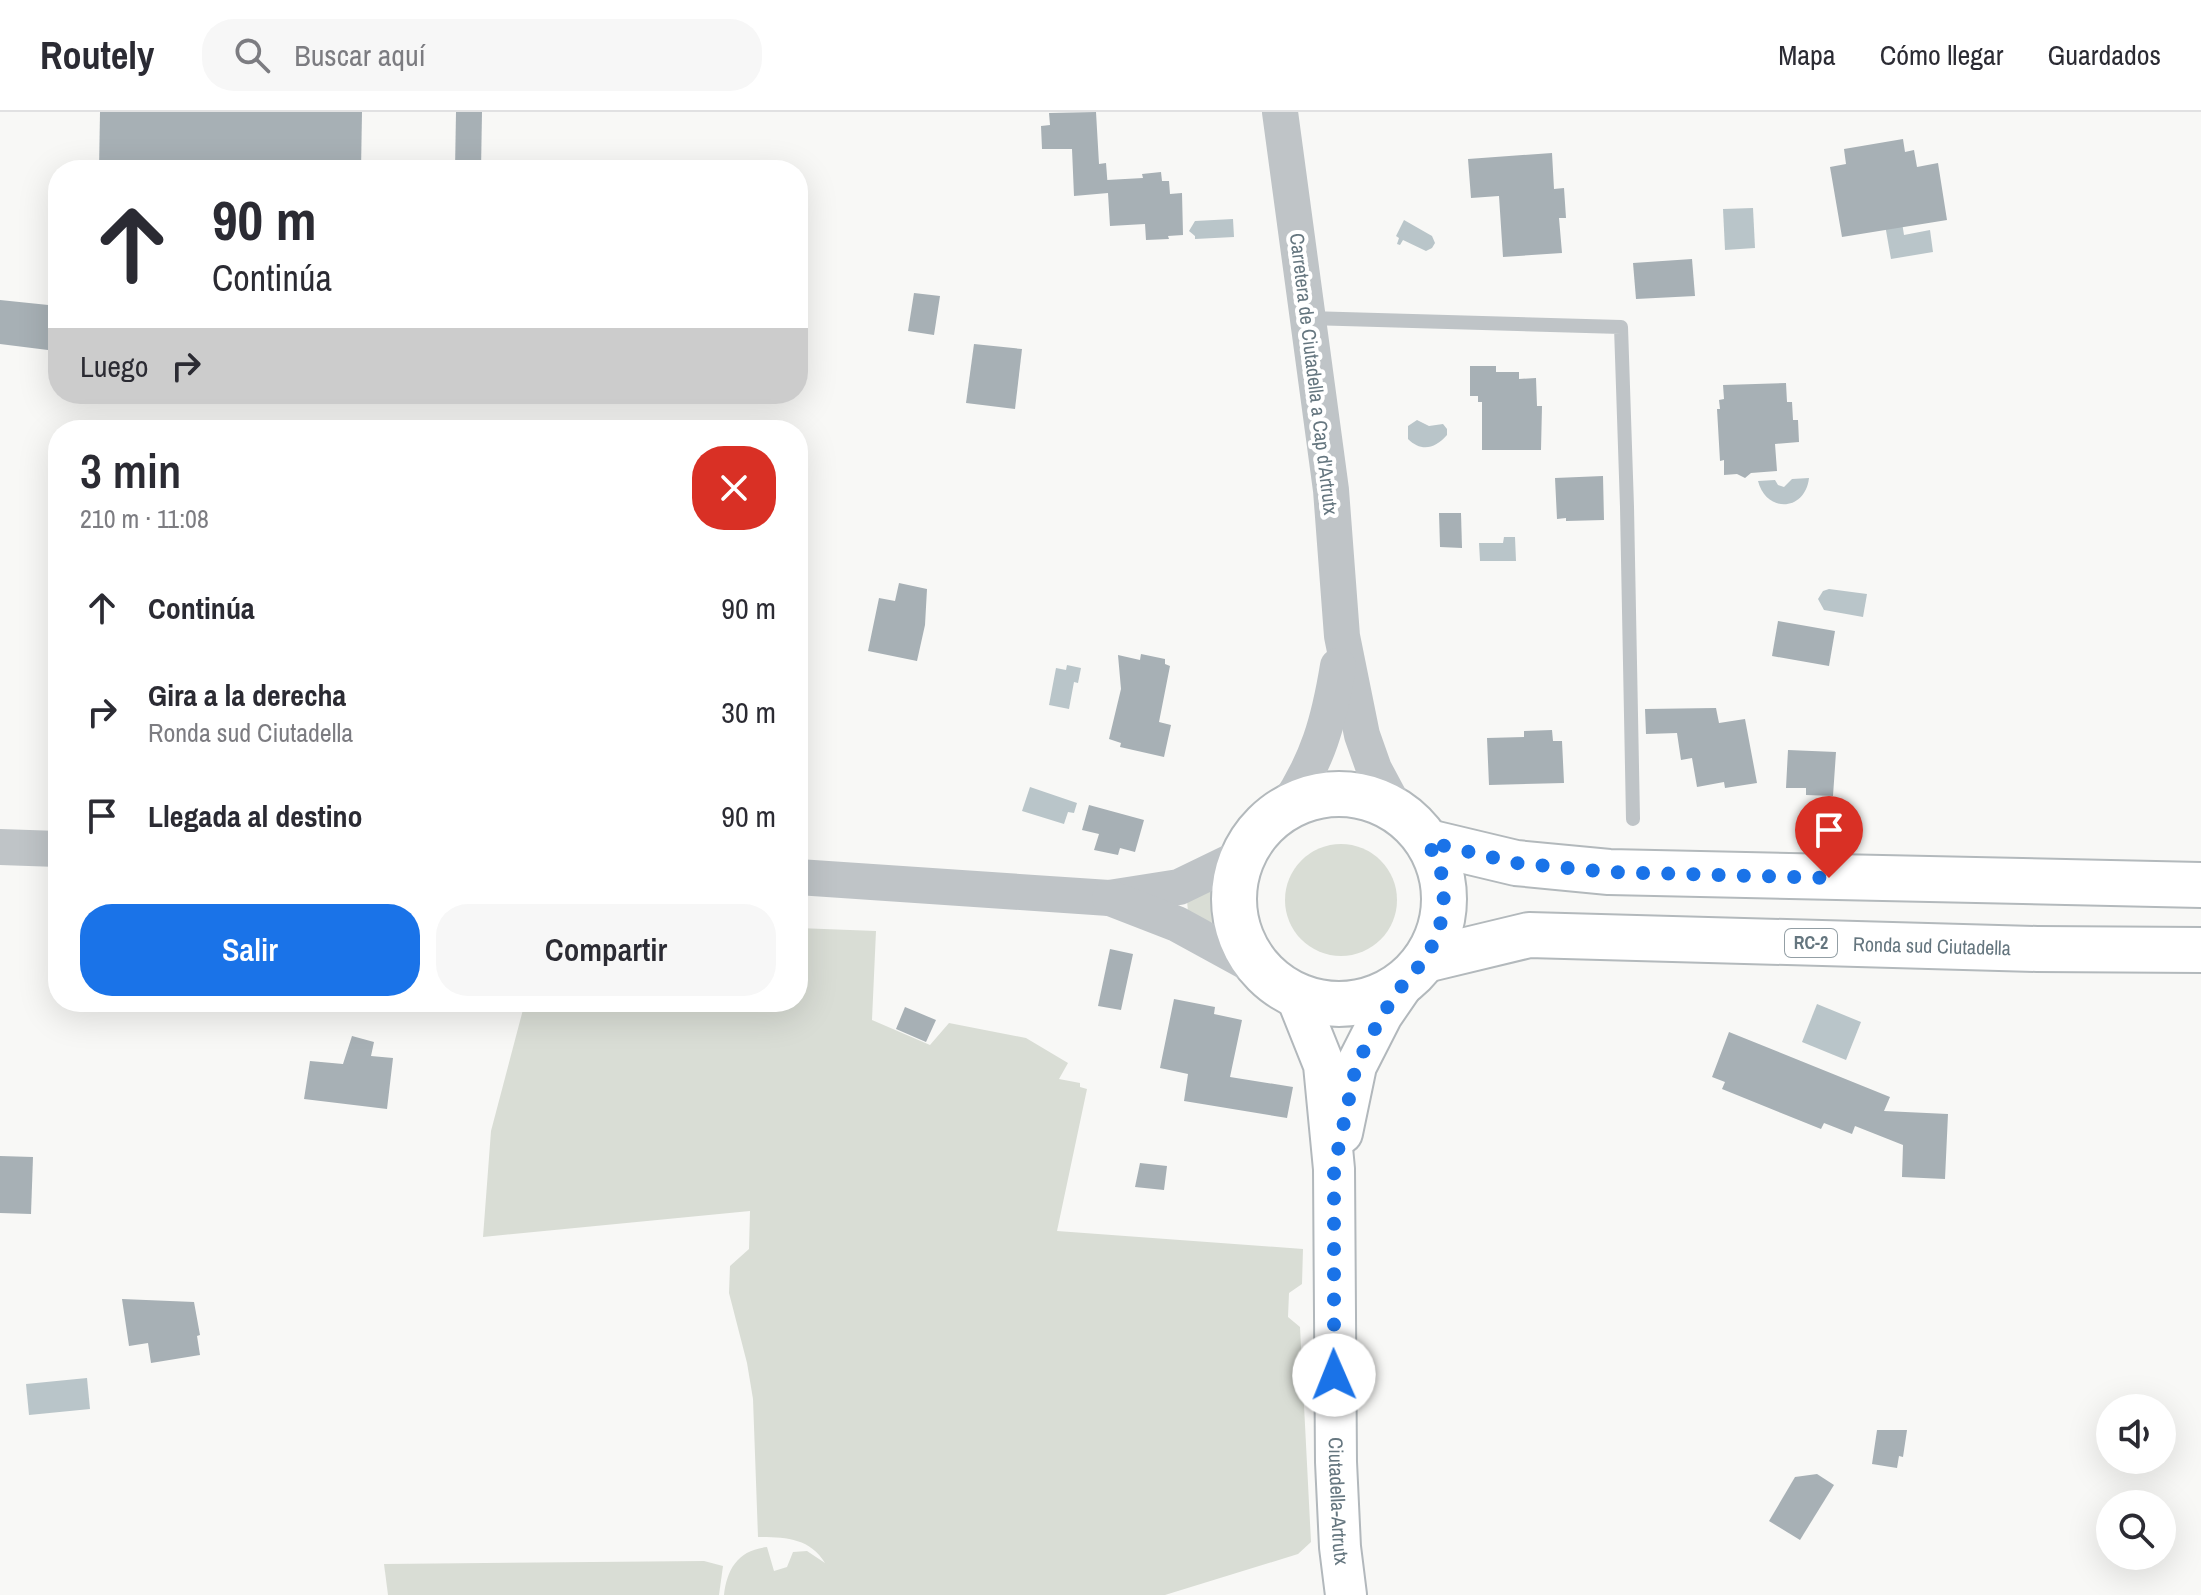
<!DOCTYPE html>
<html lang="es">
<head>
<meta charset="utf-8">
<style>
	:root { --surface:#fff; --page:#f7f7f7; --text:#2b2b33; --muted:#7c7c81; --line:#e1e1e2; --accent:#1a73e8 }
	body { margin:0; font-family:"Archivo Narrow",sans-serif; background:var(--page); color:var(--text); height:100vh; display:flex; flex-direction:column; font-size:30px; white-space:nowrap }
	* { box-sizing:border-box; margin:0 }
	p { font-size:26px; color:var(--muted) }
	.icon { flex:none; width:44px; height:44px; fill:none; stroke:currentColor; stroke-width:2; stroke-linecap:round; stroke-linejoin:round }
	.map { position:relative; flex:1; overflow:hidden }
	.panel { position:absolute; left:48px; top:308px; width:760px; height:592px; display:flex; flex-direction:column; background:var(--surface); border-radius:32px; box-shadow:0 8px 32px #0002 }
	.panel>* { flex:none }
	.banner { position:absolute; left:48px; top:48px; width:760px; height:244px; border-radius:32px; box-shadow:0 8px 32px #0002; background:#fff; color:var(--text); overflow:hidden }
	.controls { position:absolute; left:2096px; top:1282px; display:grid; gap:16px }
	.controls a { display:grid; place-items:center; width:80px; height:80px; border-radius:50%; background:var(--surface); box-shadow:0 8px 32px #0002; font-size:40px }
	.pin { position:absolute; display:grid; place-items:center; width:68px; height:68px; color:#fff; margin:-82px -34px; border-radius:50% 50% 50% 0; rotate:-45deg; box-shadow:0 0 8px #0007 }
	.pin .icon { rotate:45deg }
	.me { position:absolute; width:88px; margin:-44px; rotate:359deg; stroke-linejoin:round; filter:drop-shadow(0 0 6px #0008) }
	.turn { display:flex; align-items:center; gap:28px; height:168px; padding:0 32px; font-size:36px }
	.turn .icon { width:104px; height:104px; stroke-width:2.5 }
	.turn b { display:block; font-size:56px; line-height:68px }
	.then { display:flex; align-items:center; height:76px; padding:0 32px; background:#0003; gap:16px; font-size:30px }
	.round { display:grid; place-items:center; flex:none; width:84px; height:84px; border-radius:32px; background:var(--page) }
	.overview { display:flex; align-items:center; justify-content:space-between; height:136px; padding:0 32px }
	h1 { font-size:48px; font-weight:600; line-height:60px }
	.primary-button { display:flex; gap:16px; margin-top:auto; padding:16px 32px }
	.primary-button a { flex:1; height:92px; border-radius:32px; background:var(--accent); color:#fff; font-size:32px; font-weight:600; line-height:92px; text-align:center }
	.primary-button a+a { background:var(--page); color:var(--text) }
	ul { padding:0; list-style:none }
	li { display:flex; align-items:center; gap:24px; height:104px; padding:0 32px }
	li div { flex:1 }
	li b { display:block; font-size:30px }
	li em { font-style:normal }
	header { display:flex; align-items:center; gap:48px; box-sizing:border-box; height:112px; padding:0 40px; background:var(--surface); border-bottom:2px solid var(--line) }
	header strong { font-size:38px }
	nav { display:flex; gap:44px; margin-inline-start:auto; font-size:28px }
	.search { width:560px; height:72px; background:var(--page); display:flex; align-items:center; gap:20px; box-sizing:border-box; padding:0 28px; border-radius:32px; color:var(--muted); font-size:30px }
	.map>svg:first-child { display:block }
	.green { fill:#d9ddd5 }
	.water { fill:#b9c5c9 }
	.building { fill:#a7b0b5 }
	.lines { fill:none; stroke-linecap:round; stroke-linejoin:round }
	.secondary-casing { stroke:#b2b8bc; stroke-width:44 }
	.primary-casing { stroke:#b3b9bc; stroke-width:48 }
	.service { stroke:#bfc4c7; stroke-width:14 }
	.tertiary { stroke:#bfc4c7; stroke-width:36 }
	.secondary { stroke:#fff; stroke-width:40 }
	.primary { stroke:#fff; stroke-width:44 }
	.route { stroke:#1a73e8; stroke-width:14; stroke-dasharray:0 25.2 }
	.labels { text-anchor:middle; stroke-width:8; stroke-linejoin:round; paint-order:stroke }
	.shield { fill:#fff; stroke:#939fa5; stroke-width:2 }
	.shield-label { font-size:18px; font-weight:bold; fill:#65767f }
	.street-label { font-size:20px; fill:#65767f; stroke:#fff }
</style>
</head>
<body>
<header>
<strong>Routely</strong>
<div class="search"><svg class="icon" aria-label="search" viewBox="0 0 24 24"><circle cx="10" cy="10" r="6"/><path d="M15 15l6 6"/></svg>Buscar aquí</div>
<nav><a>Mapa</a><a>Cómo llegar</a><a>Guardados</a></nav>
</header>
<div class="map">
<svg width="2201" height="1483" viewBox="0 0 2201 1483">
	<rect width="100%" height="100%" fill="#f8f8f6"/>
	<g class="green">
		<circle cx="1341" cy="788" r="56"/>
		<path d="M1212,778l3,2v32l-27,-11 -1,-13z"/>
		<path d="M798,816l78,3 -4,89 58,25 19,-22 77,15 42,25 -9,16 21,4v4l7,2 -30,142 246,18 -1,35 -13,9 -1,24 12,10 11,215 -13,12 -133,41h-441c3,-26 14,-45 43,-48l7,24 13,-4 6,-15 14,-1 18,12c-15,-25 -40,-26 -67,-26l-5,-138 -6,-36 -18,-70 1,-27 19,-17 1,-38 -267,26 8,-106 34,-129h273z"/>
		<path d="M704,1449l19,5 -4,29h-331l-4,-31z"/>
	</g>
	<g class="water">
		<path d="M1753,96l2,40 -30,2 -2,-41z"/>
		<path d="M1901,104l3,19 26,-5 3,22 -42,7 -7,-40z"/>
		<path d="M1233,107l1,18 -39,2v-3l-6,-5 6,-10z"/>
		<path d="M1404,108l28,16 3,7 -3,5 -6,3 -23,-11 -3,5 -3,-1 2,-6 -3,-2z"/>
		<path d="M1417,308l12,6 14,-2 4,5v6c-12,14 -26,17 -39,4v-13z"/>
		<path d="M1809,366c-4,34 -43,35 -51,3l17,-1 3,5 6,2 8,-8z"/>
		<path d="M1504,425h11l1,24h-36l-1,-18h24z"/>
		<path d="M1829,477l38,5 -4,23 -39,-7 -6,-11 5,-8z"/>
		<path d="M1067,553l14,3 -3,15 -4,-1 -5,27 -20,-4 7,-37 10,2z"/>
		<path d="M1030,675l47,16 -3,10 -6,-1 -4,12 -42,-13z"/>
		<path d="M1817,892l44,18 -15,38 -44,-18z"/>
		<path d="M87,1266l3,31 -61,6 -3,-31z"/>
	</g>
	<g class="building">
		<path d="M100,0h262l-1,58h-262z"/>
		<path d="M456,0h26l-1,58h-26z"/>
		<path d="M1096,0l3,52 7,-1 2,26 -1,-9 36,-2 -1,-4 19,-2 1,9h7l1,13 12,-1 1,42 -15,1 1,3 -23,1 -1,-16 -35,2 -2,-33 -34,3 -2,-47h-30l-1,-23 9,-1 -1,-12z"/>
		<path d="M1903,27l2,13 9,-2 3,17 21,-4 9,57 -105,17 -12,-70 16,-3 -2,-15z"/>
		<path d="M1552,41l2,36 10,-1 2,30h-7l3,35 -59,4 -4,-61 -28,2 -3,-39z"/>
		<path d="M1692,147l3,37 -59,3 -3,-36z"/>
		<path d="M914,181l26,3 -6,39 -26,-4z"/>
		<path d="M0,188l58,6v39l-9,-1 -1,6 -48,-6z"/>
		<path d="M974,232l48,5 -7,60 -49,-6z"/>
		<path d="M1470,254h26v6h23v7l17,-1 1,28h5l-1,44h-59v-48h-4v-6h-8z"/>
		<path d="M1786,271l1,19h5l1,18h5l1,22 -24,2 2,27 -26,2 -6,5 -8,-4 -13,1v-15l-4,1 -3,-52h3l-1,-9 5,-1 -1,-14z"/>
		<path d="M1603,364l1,44 -38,1v-3l-9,1 -2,-41z"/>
		<path d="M1439,401h22l1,35 -22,-1z"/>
		<path d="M899,471l28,6 -2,36 -8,36 -49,-10 11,-53 16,3z"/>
		<path d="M1778,509l57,10 -6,35 -57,-10z"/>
		<path d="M1141,542l24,5v5l5,2 -11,56 12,3 -7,32 -44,-10 1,-4 -12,-4 12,-50 -3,-34 22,5z"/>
		<path d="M1716,596l3,15 26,-4 12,64 -32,5 -1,-6 -27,5 -5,-29 -11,2 -4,-27 -31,1 -1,-25z"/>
		<path d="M1552,618l1,11h9l2,42 -75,2 -2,-47 37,-1v-6z"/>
		<path d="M1788,638l48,2 -3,44 -27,-1v-7h-20z"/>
		<path d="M1089,693l55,15 -9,32 -15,-4 -2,7 -24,-5 5,-16 -17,-4z"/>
		<path d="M1110,837l23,5 -12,56 -23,-4z"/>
		<path d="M1174,887l41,8 -1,7 28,6 -12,57 63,10 -6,31 -103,-17 4,-27 -28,-6z"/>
		<path d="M905,895l31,13 -10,22 -30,-13z"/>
		<path d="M1729,920l161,65 -6,14 64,3 -3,65 -43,-2 1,-32 -48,-19 -3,8 -28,-11 -3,6 -99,-40 3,-7 -13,-5z"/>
		<path d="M352,924l22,6 -3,14 22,2 -6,51 -83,-10 6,-38 33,3z"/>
		<path d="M0,1044l33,1 -2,57 -31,-1z"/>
		<path d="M1140,1051l27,3 -3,24 -29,-3z"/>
		<path d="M122,1187l72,3 6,33 -3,1 3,19 -49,8 -3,-20 -19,3z"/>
		<path d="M1877,1318h30l-4,27 -4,-1 -2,12 -25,-4z"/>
		<path d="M1817,1362l17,11 -34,55 -31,-19 26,-44z"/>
	</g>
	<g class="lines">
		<g class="secondary-casing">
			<g id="secondary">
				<path id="s1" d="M1296,883l28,70 10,104 2,293 4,85 6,48"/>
				<path d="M1342,1021l14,-67 26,-51 24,-35"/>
			</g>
		</g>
		<g class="primary-casing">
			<g id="primary">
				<circle cx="1339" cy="787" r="105"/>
				<path d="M1428,730l88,21 93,9 592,13"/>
				<path id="s2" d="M1425,848l104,-25 508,14 164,1"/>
			</g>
		</g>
		<path class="service" d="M1308,206l313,9 6,180 6,312"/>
		<g class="tertiary">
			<path d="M1280,0l51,378 11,146 20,99 12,34 23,43"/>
			<path d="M1286,696c32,-47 43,-87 52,-142"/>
			<path d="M0,735l58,2"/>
			<path d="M798,765l311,21 70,-11 64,-31"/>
			<path d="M1110,786l67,26 84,46"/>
		</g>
		<use href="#secondary" class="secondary"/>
		<use href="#primary" class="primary"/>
	</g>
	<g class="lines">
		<path class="route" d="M1334,1263v-206l22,-103 26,-51 24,-35 19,-20 14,-28 5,-30 -3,-31 -13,-29 88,21 93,9 220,6"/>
	</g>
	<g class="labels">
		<rect class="shield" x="1785" y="817" width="52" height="28" rx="6"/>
		<g class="shield-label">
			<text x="1811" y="837">RC-2</text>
		</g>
		<g class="street-label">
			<text transform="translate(1314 262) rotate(83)" y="7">Carretera de Ciutadella a Cap d'Artrutx</text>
			<text dy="7" stroke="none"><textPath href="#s2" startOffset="510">Ronda sud Ciutadella</textPath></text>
			<text dy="7" stroke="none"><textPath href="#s1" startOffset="512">Ciutadella-Artrutx</textPath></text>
		</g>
	</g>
</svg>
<div class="controls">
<a><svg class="icon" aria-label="sound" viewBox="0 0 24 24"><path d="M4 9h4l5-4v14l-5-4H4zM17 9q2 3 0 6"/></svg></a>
<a><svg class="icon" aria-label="search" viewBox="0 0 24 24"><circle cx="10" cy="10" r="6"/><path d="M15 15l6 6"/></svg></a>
</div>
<div class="pin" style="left:1829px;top:766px;background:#d93025"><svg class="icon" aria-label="arrive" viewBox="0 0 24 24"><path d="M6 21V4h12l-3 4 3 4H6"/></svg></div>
<svg class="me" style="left:1334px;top:1263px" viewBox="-20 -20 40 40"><circle r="19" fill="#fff"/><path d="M0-13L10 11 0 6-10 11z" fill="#1a73e8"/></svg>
<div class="banner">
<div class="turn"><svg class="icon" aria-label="ahead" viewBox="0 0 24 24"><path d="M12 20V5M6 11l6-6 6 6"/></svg><div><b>90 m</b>Continúa</div></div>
<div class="then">Luego<svg class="icon" aria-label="right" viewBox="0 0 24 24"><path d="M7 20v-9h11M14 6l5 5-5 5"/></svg></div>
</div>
<section class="panel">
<div class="overview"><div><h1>3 min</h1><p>210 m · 11:08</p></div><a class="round" style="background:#d93025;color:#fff"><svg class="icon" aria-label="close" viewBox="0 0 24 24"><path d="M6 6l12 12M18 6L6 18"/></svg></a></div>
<ul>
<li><svg class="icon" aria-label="ahead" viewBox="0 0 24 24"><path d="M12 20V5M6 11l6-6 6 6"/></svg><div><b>Continúa</b></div><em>90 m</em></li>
<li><svg class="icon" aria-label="right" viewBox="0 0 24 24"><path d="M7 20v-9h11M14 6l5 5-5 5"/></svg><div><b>Gira a la derecha</b><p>Ronda sud Ciutadella</p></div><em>30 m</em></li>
<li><svg class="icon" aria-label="arrive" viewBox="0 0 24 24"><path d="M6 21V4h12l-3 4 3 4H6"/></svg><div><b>Llegada al destino</b></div><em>90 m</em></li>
</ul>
<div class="primary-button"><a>Salir</a><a>Compartir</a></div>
</section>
</div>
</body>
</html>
